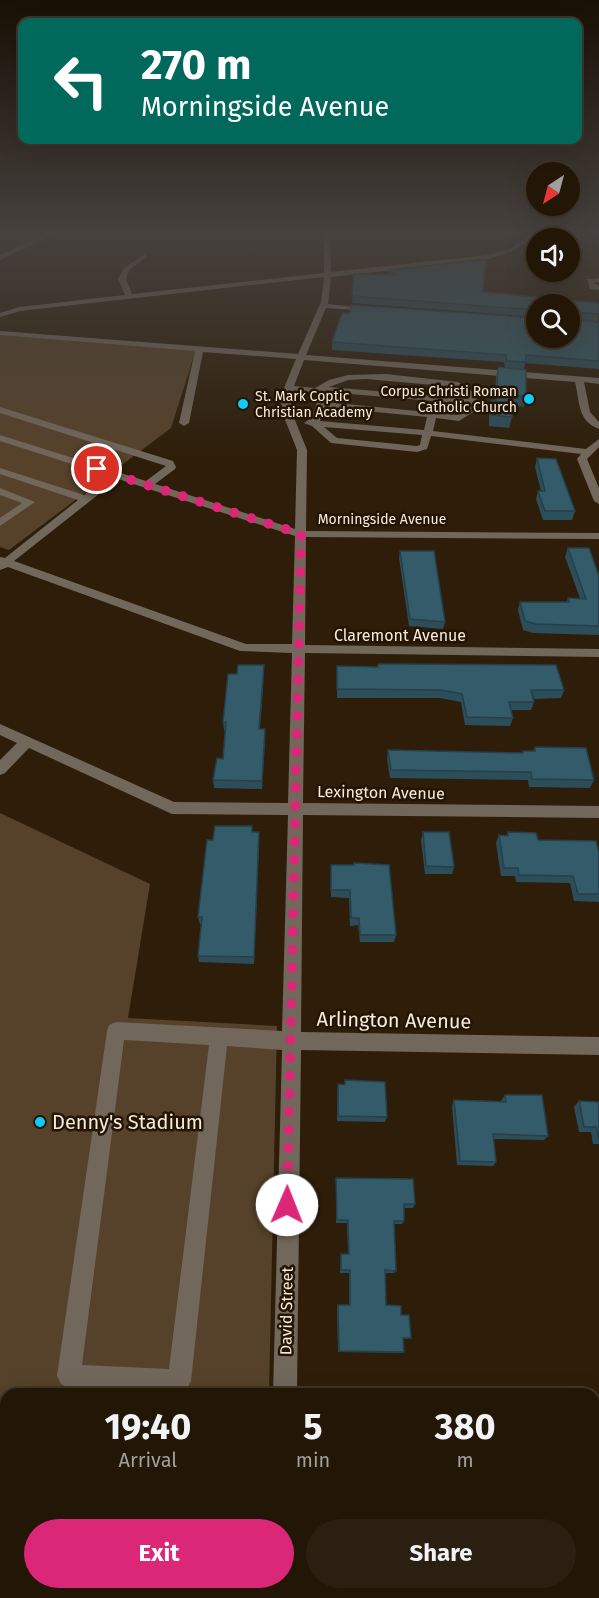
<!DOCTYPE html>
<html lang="en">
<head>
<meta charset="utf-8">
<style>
	:root { --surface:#221607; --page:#2a1f11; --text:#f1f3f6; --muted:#a29f9b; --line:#3f3528; --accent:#db2777 }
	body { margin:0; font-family:"Fira Sans",sans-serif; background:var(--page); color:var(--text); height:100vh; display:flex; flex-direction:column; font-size:22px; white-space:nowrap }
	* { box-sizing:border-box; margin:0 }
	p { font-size:20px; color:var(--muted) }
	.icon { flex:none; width:33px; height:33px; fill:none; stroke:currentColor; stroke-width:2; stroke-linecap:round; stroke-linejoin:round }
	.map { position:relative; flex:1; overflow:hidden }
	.panel { position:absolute; left:0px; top:1388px; width:600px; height:212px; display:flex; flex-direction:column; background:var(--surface); border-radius:18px 18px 0 0; box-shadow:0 6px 24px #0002,0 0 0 2px var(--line) }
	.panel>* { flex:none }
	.hud { position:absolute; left:18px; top:18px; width:564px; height:126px; border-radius:12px; box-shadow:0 6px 24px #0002,0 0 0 2px var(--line); background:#00695c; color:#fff; overflow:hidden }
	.needle { width:39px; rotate:216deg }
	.controls { position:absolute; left:526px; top:162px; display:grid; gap:12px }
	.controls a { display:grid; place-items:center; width:54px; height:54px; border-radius:50%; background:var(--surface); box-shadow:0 6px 24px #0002,0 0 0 2px var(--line); font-size:30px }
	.pin { position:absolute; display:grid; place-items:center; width:51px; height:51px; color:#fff; margin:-26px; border:3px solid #fff; border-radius:50%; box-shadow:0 2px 6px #0007 }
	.me { position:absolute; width:66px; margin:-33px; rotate:1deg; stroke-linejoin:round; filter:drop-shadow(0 0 4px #0008) }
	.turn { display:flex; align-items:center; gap:21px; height:126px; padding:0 24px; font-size:27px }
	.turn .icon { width:78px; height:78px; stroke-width:2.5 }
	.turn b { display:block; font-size:42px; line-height:51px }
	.eta { display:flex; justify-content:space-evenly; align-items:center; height:102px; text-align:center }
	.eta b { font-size:36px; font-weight:700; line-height:42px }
	.primary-button { display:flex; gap:12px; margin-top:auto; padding:12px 24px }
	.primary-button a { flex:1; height:69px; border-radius:36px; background:var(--accent); color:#fff; font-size:24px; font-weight:700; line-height:69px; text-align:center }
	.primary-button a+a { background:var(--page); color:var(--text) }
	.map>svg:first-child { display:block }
	.green { fill:#56422a }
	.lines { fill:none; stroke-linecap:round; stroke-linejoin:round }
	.minor { fill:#72675b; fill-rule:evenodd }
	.wall { fill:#2c4e5a }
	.shaded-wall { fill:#24404a }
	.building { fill:#335b69; stroke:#24404a; stroke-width:1.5 }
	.route { stroke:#db2777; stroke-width:10; stroke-dasharray:0 18 }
	.poi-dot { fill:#0fcafa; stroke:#241402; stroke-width:2 }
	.labels { text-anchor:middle; stroke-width:5; stroke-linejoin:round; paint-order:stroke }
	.far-poi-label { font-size:14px; fill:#f6ebde; stroke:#241402; text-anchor:end }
	.far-street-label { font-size:14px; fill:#f6ebde; stroke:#241402 }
	.street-label { font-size:16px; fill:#f6ebde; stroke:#241402 }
	.near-street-label { font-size:20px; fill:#f6ebde; stroke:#241402 }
	.near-poi-label { font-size:20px; fill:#f6ebde; stroke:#241402; text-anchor:start }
</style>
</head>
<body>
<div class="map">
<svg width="599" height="1598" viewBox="0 0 599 1598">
	<rect width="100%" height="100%" fill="#2e1e09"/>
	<g class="green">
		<path d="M0,333l196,16 -25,79 -162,122 -9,-3z"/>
		<path d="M0,813l150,71 -22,134 149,8 -8,367 -263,1v90l-6,2z"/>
	</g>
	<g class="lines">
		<g class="minor">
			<path d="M47,233h9l-56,27v-5z"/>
			<path d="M324,233h6l1,39 157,-17 19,-5 18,-11v-6h6l-1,8 -19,11 -22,7 -158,18 -3,27 45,5 -4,2 -43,-3 -20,47 293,23v6l-15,-2 6,30 9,10v7c-22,-8 -19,-28 -24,-47l-271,-22 -10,26 21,2 14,-8 19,-5 38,-1 72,8 18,12 2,15 -19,12 -23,-3 -3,13 153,18 13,-10v8l-12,12 12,29v16l-5,-3 -17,-42 4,-5 -150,-18 -4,13 -10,3 -86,-9 -19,-17 -8,-3c12,-7 12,-16 14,-30l-27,-2v19l16,40 -1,81 293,2v6l-293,-2 -1,108 294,4v8l-294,-4 -2,150 296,3v12l-296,-3 -2,217 298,5v18l-298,-5 -4,344h-24l9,-344 -55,-4 -36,335 -4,8 -8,4 -110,-5 -8,-4 -4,-8 50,-345 2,-6 7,-3 166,9 6,-216 -116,-1 -143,-66 -24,25 -5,2v-15l17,-17 -17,-8v-11l174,78 114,1 4,-150 -52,-2 -232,-84 -8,3v-13l5,1 73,-58 -78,-26v-6l84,27 25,-19 -109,-35v-6l146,46 20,-15 -166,-53v-6l173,54 3,6 -1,2 -20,15 140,45 2,-79 -13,-33 -3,-15 1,-9 14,-34 -93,-7 -14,71 -5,3 -5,-3 16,-72 -195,-16v-4l298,23 23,-52 3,-25 -304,34 -20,6v-4l19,-6 106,-12 -7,-16 6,-11 21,-14 2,3 -18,13 -3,9 6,15 192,-21zM366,379l90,8 12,8v4l-139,-12 19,-7zM327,392l141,12v4l-11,7 -131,-13zM325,407l102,10 -3,13 -104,-9zM324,427l98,8 -2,10 -3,1 -80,-8zM118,479l177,57 -3,108h-46l-232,-83zM124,1040l85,5 -40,324 -87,-4z"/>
			<path d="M599,278v4l-5,1 5,3v4l-9,-1 -3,-10z"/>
			<path d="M0,488l35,14 -35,24v-8l22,-15 -22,-8z"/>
			<rect x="594" y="1408" width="5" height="24"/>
			<rect x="268" y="1593" width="26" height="5"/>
		</g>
	</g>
	<g class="wall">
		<path d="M389,270l94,22 116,11 -1,19 -9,-1 10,1v47l-74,-6 -1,6 2,27 -2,11 -12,-2v12l-3,11 -20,-2v-16l2,-10h4l1,-22 2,-11 7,1 -1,-6 -172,-12v-8l238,-4 -33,-34v13l-185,-14 2,-29 35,1z"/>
		<path d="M537,458l38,53 -3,9h-29l-7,-21 2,-8h3l-6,-24z"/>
		<path d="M568,548l31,28v59l-66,-2 -10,-3 -5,-20 2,-8h47l1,-4h12l-15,-41z"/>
		<path d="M400,551l45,71 -2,7 -34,-3 -10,-68z"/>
		<path d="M337,666l227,24 -3,8 -28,1 1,3 -3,8h-20l2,8 -3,8 -45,-1 -4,-23 -21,-4h-103z"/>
		<path d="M264,673l-4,56 5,8 -3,52 -48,-1 -1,-8 10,-21 2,-29h-1l-1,-8z"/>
		<path d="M535,747l59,33 -4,8 -61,-1 -1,-7 -138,-2 -3,-20 1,-8 134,3 1,-2h10z"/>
		<path d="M253,832l6,8 -5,124 -55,-2 -1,-6 3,-32h-1l-2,-7 15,-77z"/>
		<path d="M423,832l31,35 -2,7h-27l-4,-34z"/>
		<path d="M508,832l30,8 61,13v49l-25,-1 -4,-18 -54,-1 -1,-6h-14l-5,-33 3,-8h8z"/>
		<path d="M331,865l65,70 -2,7h-34l-2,-17 -8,1 -1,-28 -18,-1z"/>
		<path d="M345,1080l42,37 -2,5 -48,-1 1,-37 7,1z"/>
		<path d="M505,1095l43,41 -4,4 -51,-1 3,23 -3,4 -36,-1 -5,-59 2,-6 47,1z"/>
		<path d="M579,1101l20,1v42h-6l-2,-12h-12l-5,-25z"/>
		<path d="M336,1178l79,26 -2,4h-9v13l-2,3h-8l2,47 -2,2h-9l1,32 15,10 10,23 -3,1h-5l1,13 -2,1 -64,-1 -1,-45 1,-2h11v-32h-9l1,-19h7l-1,-31h-11z"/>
	</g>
	<g class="shaded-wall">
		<path d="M264,665v8l-5,64v-8z"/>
		<path d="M265,729v8l-3,52v-8z"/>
		<path d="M259,832v8l-5,124v-7z"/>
	</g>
	<g class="building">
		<path d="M486,259l-3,33 116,11v11l-27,-2 -2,5v-13h-33v6l-185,-14 2,-22 41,1 -6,-5z"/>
		<path d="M351,305l186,13v20h33v-19l29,3v39l-73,-6v7l-20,-1v-6l-174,-13 8,-24 3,-5h7z"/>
		<path d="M498,367l28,3v26l-14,-1v22l-21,-2v-15h5z"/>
		<path d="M537,458l19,1 19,52h-30l-7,-20h7z"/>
		<path d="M568,548h21l10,28v50l-63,-2 -11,-3 -5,-19h49l-1,-4 18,1z"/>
		<path d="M400,551h34l11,71 -35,-3z"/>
		<path d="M378,664h26l152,1 8,25h-33l3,12h-25l4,16 -46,-1 -5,-23 -21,-4 -104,-1v-23l41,1z"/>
		<path d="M238,665h26l-5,64h6l-3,52 -49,-1 4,-22 6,1 3,-37h-3l5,-48h9z"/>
		<path d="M535,747l51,1 8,32 -62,-1 -1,-7 -140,-2 -3,-20 135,3v-2h12z"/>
		<path d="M215,826h37v6h7l-5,125 -56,-1 4,-39h-4l9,-77h6z"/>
		<path d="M423,832h26l5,35 -28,-1z"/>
		<path d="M508,832l28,1 2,7 58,1 3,12v41h-21l-5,-18 -54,-1 -1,-7h-14l-5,-33 9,1z"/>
		<path d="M354,863l35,2 7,70h-36l-1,-17h-8l-1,-28h-19v-25h23z"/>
		<path d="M345,1080l40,2 2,35 -49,-1v-32l7,1z"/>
		<path d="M505,1095h37l6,41 -55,-2 3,28 -36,-1 -6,-61 52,2z"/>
		<path d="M579,1101l20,1v37l-3,-12h-12z"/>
		<path d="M336,1178l77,1 2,25h-11v17h-10l2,50 -11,-1 1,35 15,1v9h8l2,23h-8l1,14 -65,-1 -1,-46h12v-35h-9v-16h8l-1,-34h-11z"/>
	</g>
	<linearGradient id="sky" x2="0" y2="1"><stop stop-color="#191005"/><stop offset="0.51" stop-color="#46413e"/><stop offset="1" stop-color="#46413e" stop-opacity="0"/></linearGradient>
	<rect width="599" height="457" fill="url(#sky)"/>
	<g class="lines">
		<path class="route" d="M97,469l204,65 -14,671"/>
	</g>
	<g class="poi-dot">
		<circle cx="529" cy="399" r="6"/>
		<circle cx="243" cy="404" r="6"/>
		<circle cx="40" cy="1122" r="6"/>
	</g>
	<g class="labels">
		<g class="far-poi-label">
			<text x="517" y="396">Corpus Christi Roman<tspan x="517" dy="16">Catholic Church</tspan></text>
			<text x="255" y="401" text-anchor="start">St. Mark Coptic<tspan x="255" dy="16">Christian Academy</tspan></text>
		</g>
		<g class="far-street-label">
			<text x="382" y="524">Morningside Avenue</text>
		</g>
		<g class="street-label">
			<text x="400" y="641">Claremont Avenue</text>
			<text transform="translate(381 792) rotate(1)" y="6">Lexington Avenue</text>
			<text transform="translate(286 1311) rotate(-89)" y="6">David Street</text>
		</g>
		<g class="near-street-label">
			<text transform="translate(394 1020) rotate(1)" y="7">Arlington Avenue</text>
		</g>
		<g class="near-poi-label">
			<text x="52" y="1129">Denny's Stadium</text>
		</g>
	</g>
</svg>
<div class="controls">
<a><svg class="needle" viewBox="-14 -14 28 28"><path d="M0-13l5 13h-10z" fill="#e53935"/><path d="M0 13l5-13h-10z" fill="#a29f9b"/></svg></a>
<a><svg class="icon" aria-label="sound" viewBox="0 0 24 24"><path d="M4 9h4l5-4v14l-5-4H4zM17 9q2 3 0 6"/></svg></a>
<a><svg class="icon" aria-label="search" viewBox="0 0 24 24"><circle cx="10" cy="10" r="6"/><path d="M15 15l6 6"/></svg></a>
</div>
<div class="pin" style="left:97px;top:469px;background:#d93025"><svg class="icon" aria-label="arrive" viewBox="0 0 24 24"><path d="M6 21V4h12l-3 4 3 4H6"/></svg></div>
<svg class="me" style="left:287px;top:1205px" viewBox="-20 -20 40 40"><circle r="19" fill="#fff"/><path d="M0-13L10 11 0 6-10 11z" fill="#db2777"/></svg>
<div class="hud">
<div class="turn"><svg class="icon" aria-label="left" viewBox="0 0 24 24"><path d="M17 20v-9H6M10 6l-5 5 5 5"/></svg><div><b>270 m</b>Morningside Avenue</div></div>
</div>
<section class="panel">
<div class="eta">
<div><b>19:40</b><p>Arrival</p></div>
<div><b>5</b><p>min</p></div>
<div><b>380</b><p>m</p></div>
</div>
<div class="primary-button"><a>Exit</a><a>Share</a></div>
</section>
</div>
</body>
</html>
